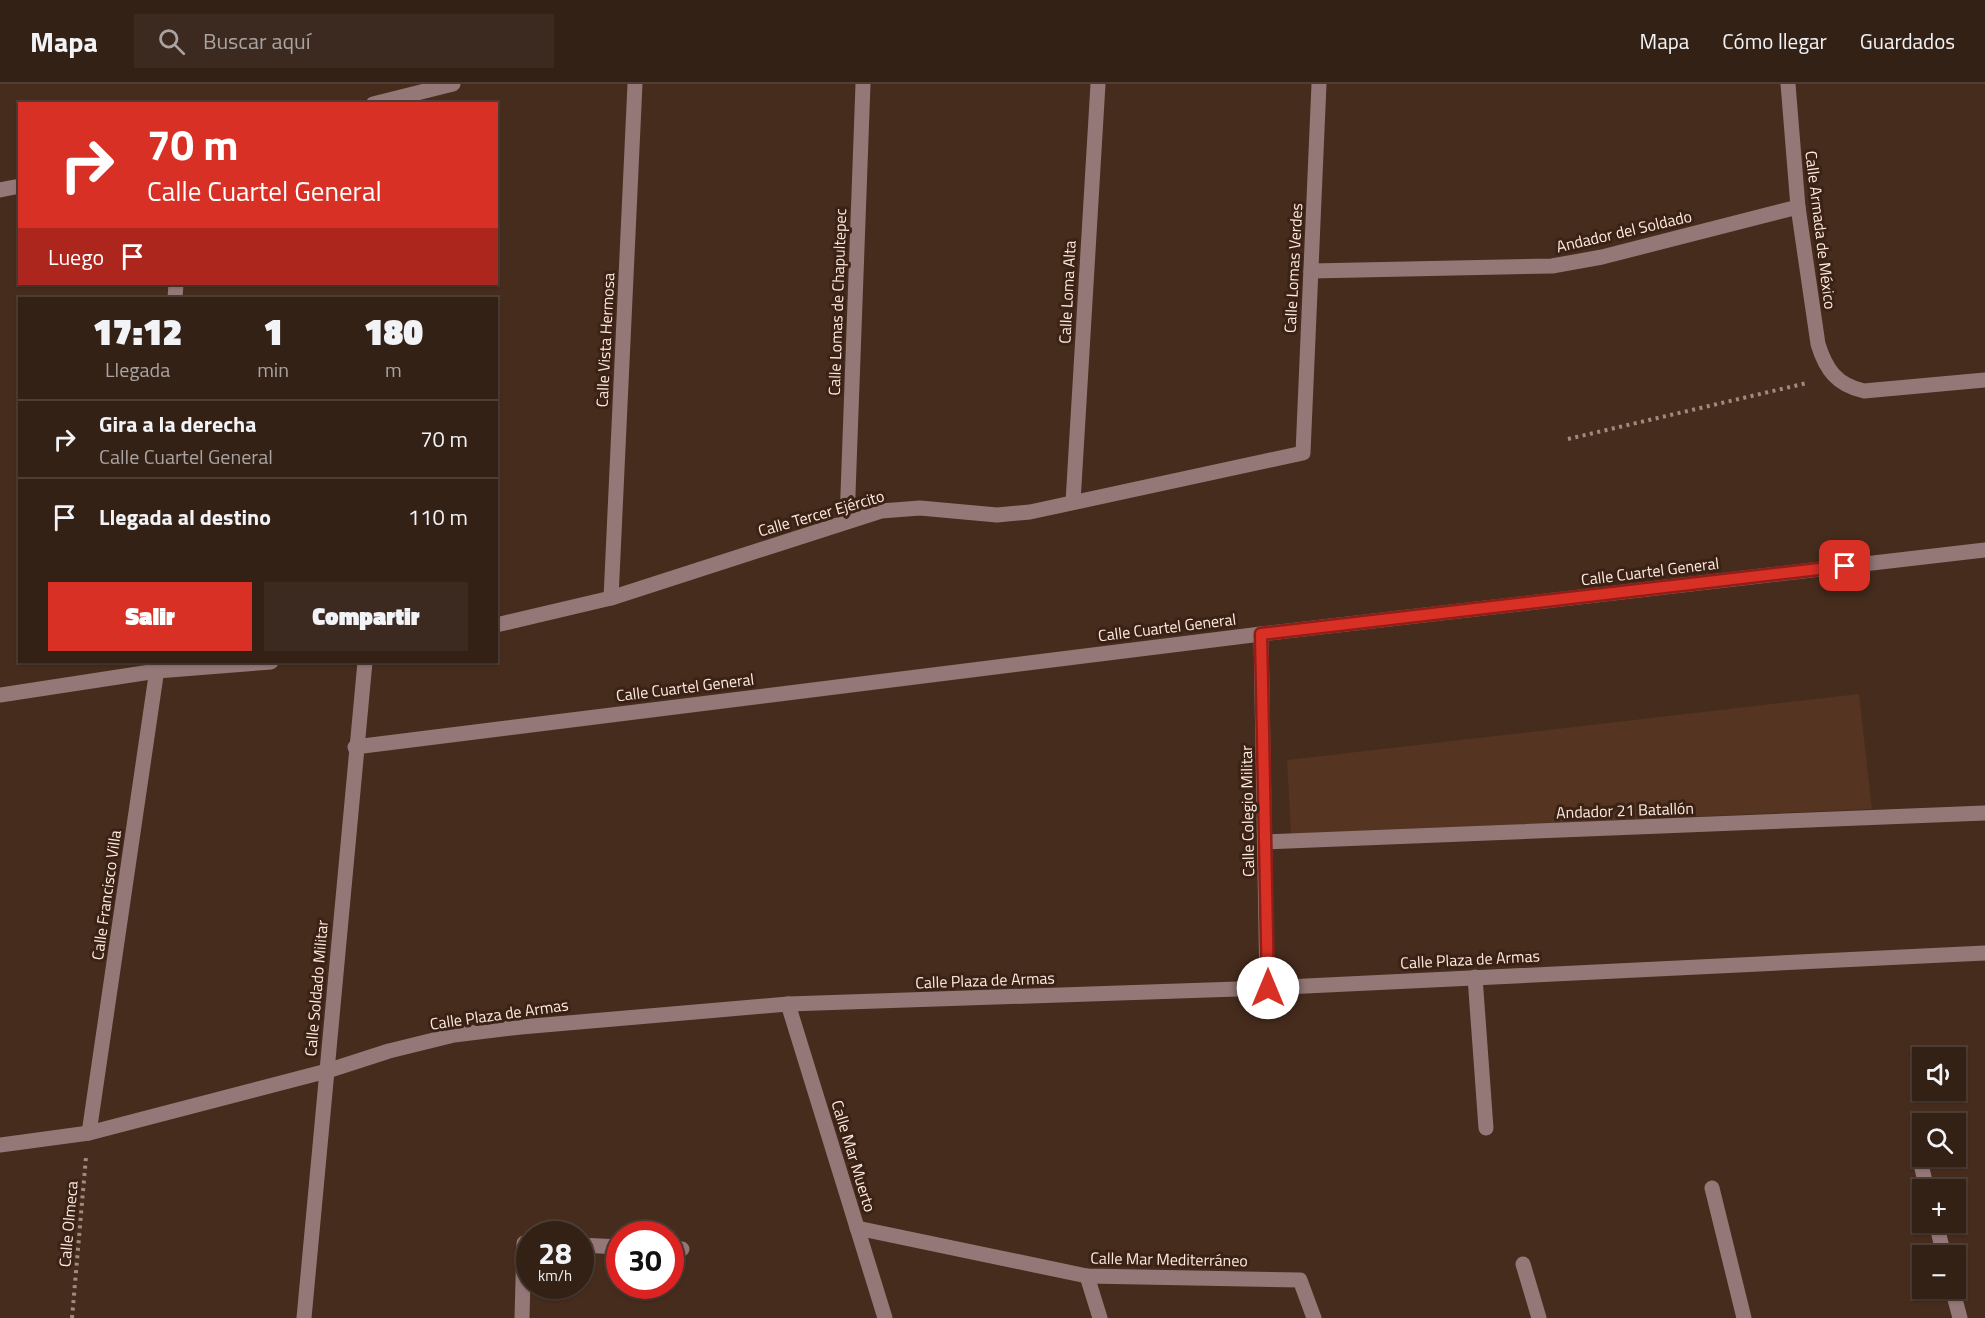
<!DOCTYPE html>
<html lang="es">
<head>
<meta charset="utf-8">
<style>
	:root { --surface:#342116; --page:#3c291f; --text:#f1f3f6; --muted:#a9a3a1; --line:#4e3e35; --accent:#d93025 }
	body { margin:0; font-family:"Titillium Web",sans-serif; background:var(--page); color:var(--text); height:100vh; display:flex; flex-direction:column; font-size:22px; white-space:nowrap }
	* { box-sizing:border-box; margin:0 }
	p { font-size:20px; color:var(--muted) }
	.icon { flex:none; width:33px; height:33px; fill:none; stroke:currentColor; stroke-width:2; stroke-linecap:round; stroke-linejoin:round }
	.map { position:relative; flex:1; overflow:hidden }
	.details { position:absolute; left:18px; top:213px; width:480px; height:366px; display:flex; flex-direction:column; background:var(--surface); border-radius:0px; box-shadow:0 2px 4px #0004,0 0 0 2px var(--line) }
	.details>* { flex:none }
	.top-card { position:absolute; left:18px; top:18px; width:480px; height:183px; border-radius:0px; box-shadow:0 2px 4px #0004,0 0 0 2px var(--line); background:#d93025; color:#fff; overflow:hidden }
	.controls { position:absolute; left:1912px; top:963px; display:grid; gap:12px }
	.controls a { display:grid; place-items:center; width:54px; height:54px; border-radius:0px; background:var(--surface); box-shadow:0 2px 4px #0004,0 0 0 2px var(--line); font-size:30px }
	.speed { position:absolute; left:516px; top:1137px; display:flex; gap:12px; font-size:30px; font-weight:700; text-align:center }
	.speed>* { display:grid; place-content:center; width:78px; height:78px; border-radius:50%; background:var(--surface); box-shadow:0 2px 4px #0004,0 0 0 2px var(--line); line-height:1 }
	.speed small { font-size:15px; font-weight:400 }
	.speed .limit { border:9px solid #d22; background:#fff; color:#111 }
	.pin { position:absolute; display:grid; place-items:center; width:51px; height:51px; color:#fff; margin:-26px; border-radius:12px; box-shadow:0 3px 9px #0006 }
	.me { position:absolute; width:66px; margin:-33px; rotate:0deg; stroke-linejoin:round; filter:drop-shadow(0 0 4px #0008) }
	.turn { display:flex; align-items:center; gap:21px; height:126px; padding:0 30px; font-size:27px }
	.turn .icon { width:78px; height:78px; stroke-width:2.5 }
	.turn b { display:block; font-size:42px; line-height:51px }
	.then { display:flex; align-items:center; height:57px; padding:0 30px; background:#0003; gap:12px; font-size:22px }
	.eta { display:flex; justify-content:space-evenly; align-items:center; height:102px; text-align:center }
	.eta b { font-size:36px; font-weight:800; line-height:42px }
	.action { display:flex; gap:12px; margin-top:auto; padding:12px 30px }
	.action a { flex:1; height:69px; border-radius:0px; background:var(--accent); color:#fff; font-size:24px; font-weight:800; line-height:69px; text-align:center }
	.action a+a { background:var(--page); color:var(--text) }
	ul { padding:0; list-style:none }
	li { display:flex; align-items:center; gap:18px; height:78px; padding:0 30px; border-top:2px solid var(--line) }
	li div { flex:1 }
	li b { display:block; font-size:22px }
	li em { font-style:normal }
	header { display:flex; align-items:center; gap:36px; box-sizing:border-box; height:84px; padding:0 30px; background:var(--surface); border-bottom:2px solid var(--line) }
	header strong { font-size:28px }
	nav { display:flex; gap:33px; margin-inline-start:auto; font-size:21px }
	.search { width:420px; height:54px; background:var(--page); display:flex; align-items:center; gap:15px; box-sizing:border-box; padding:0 21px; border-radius:0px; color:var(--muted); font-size:22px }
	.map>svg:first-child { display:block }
	.built { fill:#553421 }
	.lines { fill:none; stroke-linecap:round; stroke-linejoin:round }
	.path { stroke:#a18b7f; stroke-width:4; stroke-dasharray:3 4.5; stroke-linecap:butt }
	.minor { stroke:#937877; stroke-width:15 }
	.route-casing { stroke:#8d1f18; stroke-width:15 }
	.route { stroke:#d93025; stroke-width:10 }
	.labels { text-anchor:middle; stroke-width:6; stroke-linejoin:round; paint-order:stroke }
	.street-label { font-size:16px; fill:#fdebe2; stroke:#3b2214 }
</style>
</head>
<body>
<header>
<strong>Mapa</strong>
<div class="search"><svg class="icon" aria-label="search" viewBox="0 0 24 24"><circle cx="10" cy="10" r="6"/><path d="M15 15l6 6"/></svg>Buscar aquí</div>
<nav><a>Mapa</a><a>Cómo llegar</a><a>Guardados</a></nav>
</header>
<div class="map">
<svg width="1985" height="1234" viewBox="0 0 1985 1234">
	<rect width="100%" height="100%" fill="#462c1d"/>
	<path class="built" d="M1859,610l13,115 -581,25 -4,-74z"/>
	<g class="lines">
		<g class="path">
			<path d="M1568,355l239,-56"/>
			<path d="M72,1234l14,-161"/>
		</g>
		<g class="minor">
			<path d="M1788,0l10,123 20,137c8,26 19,41 46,47l121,-11"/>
			<path d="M373,20l80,-20"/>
			<path d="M0,106l20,-4"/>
			<path d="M1311,187l241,-5 50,-9 196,-50"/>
			<path d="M175,214l1,-14"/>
			<path d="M1073,418l25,-418"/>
			<path d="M847,437l16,-437"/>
			<path d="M611,514l24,-514"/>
			<path d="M496,541l115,-27 270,-87 39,-3 77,7 33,-3 273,-59 16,-369"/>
			<path d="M1261,550l6,354"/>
			<path d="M0,611l157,-24 114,-9"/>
			<path d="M355,663l906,-113 724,-84"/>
			<path d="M1266,758l719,-29"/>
			<path d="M1475,893l11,151"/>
			<path d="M788,920l97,314"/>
			<path d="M89,1049l69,-471"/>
			<path d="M0,1061l89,-12 238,-62 62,-20 65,-16 67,-8 267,-23 479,-16 718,-35"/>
			<path d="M1921,1080l6,26"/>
			<path d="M1712,1104l32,130"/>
			<path d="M1936,1138l8,34"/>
			<path d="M857,1144l230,48 213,4 14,38"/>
			<path d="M580,1161l40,2"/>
			<path d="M670,1164l12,1"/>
			<path d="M1523,1180l16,54"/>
			<path d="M1087,1192l13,42"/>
			<path d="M1952,1204l8,30"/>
			<path d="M304,1234l61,-656"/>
			<path d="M522,1234l2,-75h6"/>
		</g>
	</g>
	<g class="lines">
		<g class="route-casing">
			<path id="route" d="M1268,904l-7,-354 584,-68"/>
		</g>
		<use href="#route" class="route"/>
	</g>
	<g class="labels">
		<g class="street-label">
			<text transform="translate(1821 146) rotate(83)" y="6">Calle Armada de México</text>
			<text transform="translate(1624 147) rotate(-13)" y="6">Andador del Soldado</text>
			<text transform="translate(1293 184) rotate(-87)" y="6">Calle Lomas Verdes</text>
			<text transform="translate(1067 208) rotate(-87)" y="6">Calle Loma Alta</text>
			<text transform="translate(837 218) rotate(-88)" y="6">Calle Lomas de Chapultepec</text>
			<text transform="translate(605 256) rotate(-87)" y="6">Calle Vista Hermosa</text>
			<text transform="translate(821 429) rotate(-16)" y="6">Calle Tercer Ejército</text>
			<text transform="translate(1650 487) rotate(-7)" y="6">Calle Cuartel General</text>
			<text transform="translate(1167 543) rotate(-7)" y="6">Calle Cuartel General</text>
			<text transform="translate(685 603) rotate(-7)" y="6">Calle Cuartel General</text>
			<text transform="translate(1625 726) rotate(-2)" y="6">Andador 21 Batallón</text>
			<text transform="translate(1247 727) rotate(-91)" y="6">Calle Colegio Militar</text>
			<text transform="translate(106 811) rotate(-82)" y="6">Calle Francisco Villa</text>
			<text transform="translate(1470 875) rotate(-3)" y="6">Calle Plaza de Armas</text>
			<text transform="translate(985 896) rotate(-2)" y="6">Calle Plaza de Armas</text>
			<text transform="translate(316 904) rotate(-85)" y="6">Calle Soldado Militar</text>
			<text transform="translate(499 930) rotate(-8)" y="6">Calle Plaza de Armas</text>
			<text transform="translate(854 1072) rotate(73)" y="6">Calle Mar Muerto</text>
			<text transform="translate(68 1140) rotate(-85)" y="6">Calle Olmeca</text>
			<text transform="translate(1169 1175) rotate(1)" y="6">Calle Mar Mediterráneo</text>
		</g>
	</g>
</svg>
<div class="controls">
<a><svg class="icon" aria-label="sound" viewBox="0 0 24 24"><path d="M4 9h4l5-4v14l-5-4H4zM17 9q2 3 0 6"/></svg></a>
<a><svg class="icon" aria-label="search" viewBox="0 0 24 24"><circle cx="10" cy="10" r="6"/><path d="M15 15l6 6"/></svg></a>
<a>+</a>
<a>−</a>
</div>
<div class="speed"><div>28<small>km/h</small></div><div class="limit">30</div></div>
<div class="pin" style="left:1845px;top:482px;background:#d93025"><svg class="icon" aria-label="arrive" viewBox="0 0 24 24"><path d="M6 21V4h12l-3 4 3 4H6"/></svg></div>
<svg class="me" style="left:1268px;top:904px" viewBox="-20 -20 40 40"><circle r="19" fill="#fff"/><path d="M0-13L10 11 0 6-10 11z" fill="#d93025"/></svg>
<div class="top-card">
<div class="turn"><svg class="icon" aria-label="right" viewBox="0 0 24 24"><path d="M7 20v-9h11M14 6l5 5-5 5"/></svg><div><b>70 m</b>Calle Cuartel General</div></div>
<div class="then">Luego<svg class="icon" aria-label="arrive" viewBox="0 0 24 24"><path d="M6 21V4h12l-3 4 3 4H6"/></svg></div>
</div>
<section class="details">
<div class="eta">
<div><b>17:12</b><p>Llegada</p></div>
<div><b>1</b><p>min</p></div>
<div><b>180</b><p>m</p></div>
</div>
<ul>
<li><svg class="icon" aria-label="right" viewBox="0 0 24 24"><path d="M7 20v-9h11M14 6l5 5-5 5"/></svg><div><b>Gira a la derecha</b><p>Calle Cuartel General</p></div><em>70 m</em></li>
<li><svg class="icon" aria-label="arrive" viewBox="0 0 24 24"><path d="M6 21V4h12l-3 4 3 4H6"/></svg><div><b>Llegada al destino</b></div><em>110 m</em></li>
</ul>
<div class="action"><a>Salir</a><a>Compartir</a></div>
</section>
</div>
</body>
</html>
